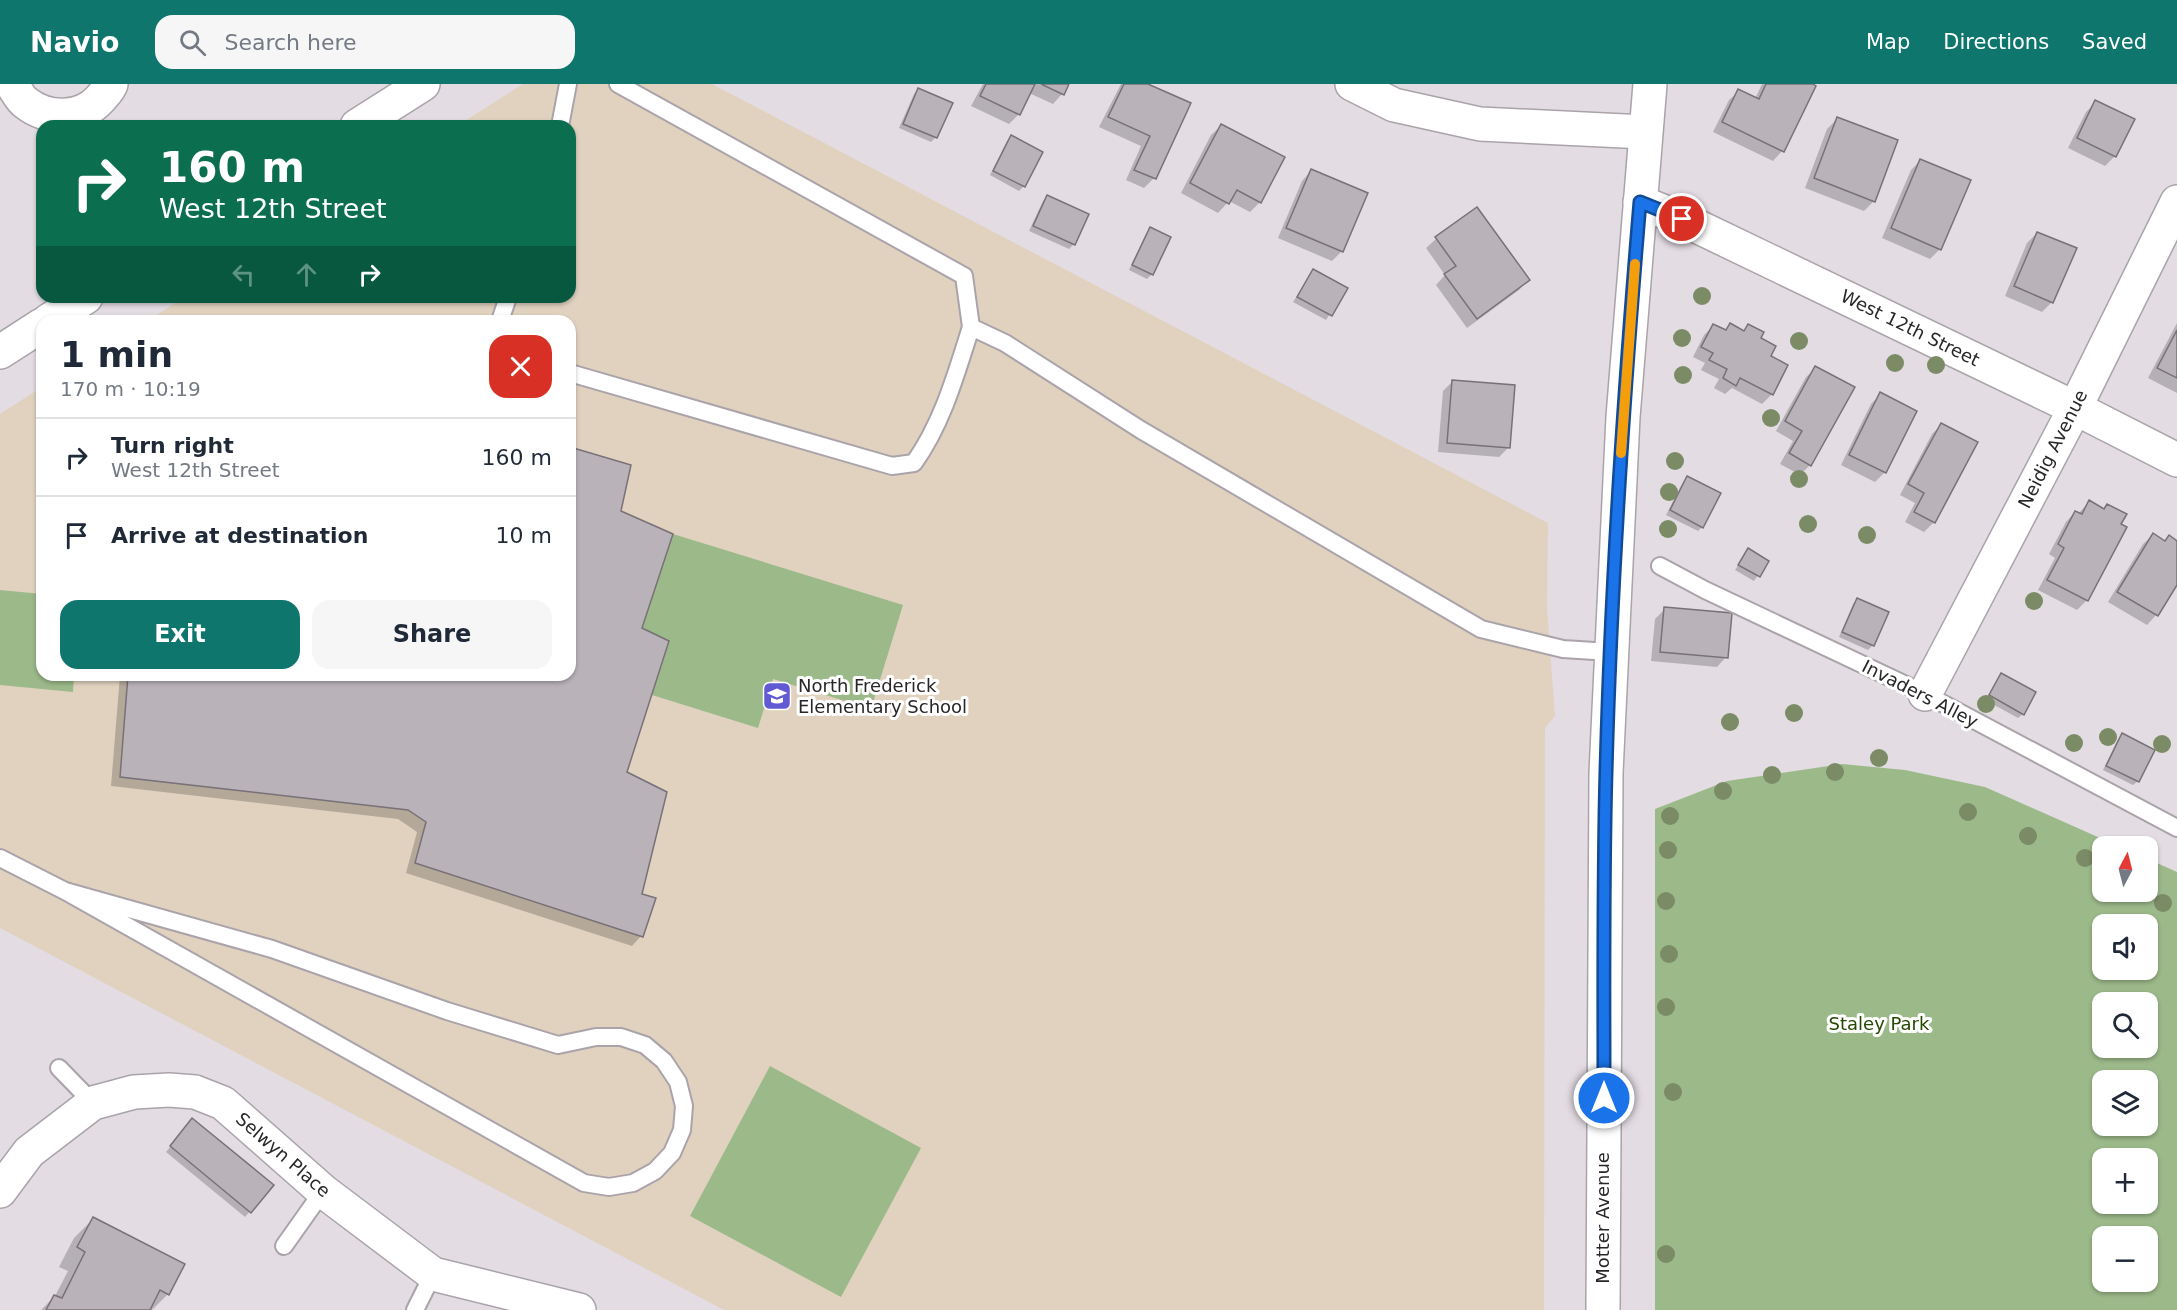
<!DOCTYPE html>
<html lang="en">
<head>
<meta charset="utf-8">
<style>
	:root { --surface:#fff; --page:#f6f6f7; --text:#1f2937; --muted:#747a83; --line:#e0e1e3; --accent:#0f766e }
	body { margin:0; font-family:"DejaVu Sans",sans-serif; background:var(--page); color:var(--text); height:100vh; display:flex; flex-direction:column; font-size:22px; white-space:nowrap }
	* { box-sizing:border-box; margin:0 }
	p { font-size:20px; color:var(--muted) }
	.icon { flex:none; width:33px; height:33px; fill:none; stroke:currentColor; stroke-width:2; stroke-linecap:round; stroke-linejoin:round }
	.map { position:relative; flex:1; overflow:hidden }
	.side { position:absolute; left:36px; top:231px; width:540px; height:366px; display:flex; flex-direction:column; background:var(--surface); border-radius:18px; box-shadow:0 2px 4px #0004 }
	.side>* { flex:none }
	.top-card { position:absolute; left:36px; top:36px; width:540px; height:183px; border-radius:18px; box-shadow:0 2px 4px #0004; background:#0b6e4f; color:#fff; overflow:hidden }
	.needle { width:39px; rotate:7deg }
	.tools { position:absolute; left:2092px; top:752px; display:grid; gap:12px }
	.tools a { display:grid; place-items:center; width:66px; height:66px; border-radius:12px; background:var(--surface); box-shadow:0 2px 4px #0004; font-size:30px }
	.pin { position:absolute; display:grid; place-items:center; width:51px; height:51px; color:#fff; margin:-26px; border:3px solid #fff; border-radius:50%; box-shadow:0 2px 6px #0007 }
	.me { position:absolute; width:66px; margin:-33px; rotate:0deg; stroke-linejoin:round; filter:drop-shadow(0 0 4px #0008) }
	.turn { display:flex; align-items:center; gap:21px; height:126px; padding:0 24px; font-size:27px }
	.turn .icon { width:78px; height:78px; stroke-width:2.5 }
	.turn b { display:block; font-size:42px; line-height:51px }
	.lanes { display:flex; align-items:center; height:57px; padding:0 24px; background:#0003; justify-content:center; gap:30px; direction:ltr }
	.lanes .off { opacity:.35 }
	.round { display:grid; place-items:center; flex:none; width:63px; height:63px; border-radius:18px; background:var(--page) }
	.summary { display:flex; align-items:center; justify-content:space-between; height:102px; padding:0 24px }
	h1 { font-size:36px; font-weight:700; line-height:45px }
	.cta { display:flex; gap:12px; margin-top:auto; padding:12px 24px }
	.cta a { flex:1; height:69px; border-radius:18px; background:var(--accent); color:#fff; font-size:24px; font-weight:700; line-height:69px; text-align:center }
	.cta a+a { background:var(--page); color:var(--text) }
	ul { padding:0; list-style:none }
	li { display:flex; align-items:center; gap:18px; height:78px; padding:0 24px; border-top:2px solid var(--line) }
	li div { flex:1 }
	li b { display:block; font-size:22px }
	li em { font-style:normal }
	header { display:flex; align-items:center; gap:36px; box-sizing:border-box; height:84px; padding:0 30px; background:var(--accent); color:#fff }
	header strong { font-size:28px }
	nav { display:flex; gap:33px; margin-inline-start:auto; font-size:21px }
	.search { width:420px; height:54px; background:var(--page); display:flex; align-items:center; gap:15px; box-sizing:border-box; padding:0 21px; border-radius:18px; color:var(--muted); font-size:22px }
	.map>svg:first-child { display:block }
	.education { fill:#e1d2c0 }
	.green { fill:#9cb98a; fill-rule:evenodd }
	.shadow { fill:#0003 }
	.building { fill:#bab2b9; stroke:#787177; stroke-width:1.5 }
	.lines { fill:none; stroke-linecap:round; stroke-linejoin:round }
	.lane-casing { stroke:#aaa3a9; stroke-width:20 }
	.street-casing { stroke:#aaa3a9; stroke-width:36 }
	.secondary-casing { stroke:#aaa3a9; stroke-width:36 }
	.lane { stroke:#fff; stroke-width:16 }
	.street { stroke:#fff; stroke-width:33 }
	.secondary { stroke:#fff; stroke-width:33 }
	.tree { fill:#7a8b66 }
	.route-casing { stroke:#114b97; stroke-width:15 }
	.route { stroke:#1a73e8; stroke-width:10 }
	.slow { stroke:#f59e0b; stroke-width:10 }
	.labels { text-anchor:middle; stroke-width:6; stroke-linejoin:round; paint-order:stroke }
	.street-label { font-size:18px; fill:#292629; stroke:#fff }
	.poi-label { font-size:18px; fill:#292629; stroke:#fff; text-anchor:start }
	.park-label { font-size:18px; fill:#244800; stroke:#fff }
</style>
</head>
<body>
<header>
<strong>Navio</strong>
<div class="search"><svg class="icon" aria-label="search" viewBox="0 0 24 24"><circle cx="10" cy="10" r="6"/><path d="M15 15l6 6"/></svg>Search here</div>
<nav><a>Map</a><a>Directions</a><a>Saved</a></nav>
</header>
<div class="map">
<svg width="2177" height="1226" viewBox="0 0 2177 1226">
	<rect width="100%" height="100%" fill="#e3dce3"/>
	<path class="education" d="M523,0h189l836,439 -1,85 8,108 -10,12 -1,582h-820l-724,-382v-514l42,-27v288h528v-354h-423l38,-24h385v-171h-113z"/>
	<g class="green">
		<path d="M673,450l230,71 -32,104 -98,-30 -15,49 -106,-33 17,-54 -27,-13z"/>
		<path d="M0,506l42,4v81h32l-1,17 -73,-7z"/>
		<path d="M1842,680l63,6 80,17 133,59h-15v45h45v-32l29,13v438h-522v-501l72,-28zM2103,840h45v45h-45zM2103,918h45v45h-45zM2103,996h45v45h-45zM2103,1074h45v45h-45zM2103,1152h45v45h-45z"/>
		<path d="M770,982l151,82 -80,149 -151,-81z"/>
	</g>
	<g class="shadow">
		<path d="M983,0h84l-5,10 -9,10 -24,-11 -11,22 -9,9 -38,-18z"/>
		<path d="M1121,0h24l44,20 -35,74 -10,10 -18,-8 15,-34 -42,-19z"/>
		<path d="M1762,0h47l-27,67 -9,10 -60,-29 16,-32 10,-9 16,8z"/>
		<path d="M919,6l32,14 -16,34 -4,4 -32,-14 15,-34z"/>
		<path d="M2096,18l19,54 -10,10 -37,-18 18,-36z"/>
		<path d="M1837,35l37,82 -10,10 -59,-23 22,-59z"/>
		<path d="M1221,42l39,76 -10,10 -21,-11 -11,12 -37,-20 30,-58z"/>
		<path d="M1011,53l13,49 -5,5 -29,-16 17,-34z"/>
		<path d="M1920,77l20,88 -10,10 -48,-21 29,-68z"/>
		<path d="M1311,87l31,80 -10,10 -54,-23 24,-57z"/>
		<path d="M1047,113l40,17 -13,30 -5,5 -40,-18 14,-30z"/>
		<path d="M1150,145l2,45 -5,5 -18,-9 17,-36z"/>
		<path d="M2037,149l15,69 -10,10 -37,-16 22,-53z"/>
		<path d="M1436,155l92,41 -9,10 -52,38 -31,-43 9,-10 -19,-27z"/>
		<path d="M1313,187l33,18 -20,31 -33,-18z"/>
		<path d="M2177,239v70l-29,-15z"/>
		<path d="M1714,241l10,6 6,-6 13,6 5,-5 11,13 10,18 3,37 -10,10 -30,-16 -7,6 -11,-6 5,-9 -18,-9 4,-7 -12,-6 11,-22z"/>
		<path d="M1816,284l-6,97 -10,10 -20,-11 13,-23 -17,-10 30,-54z"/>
		<path d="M1453,297l56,66 -10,10 -61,-5 5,-61z"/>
		<path d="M1881,310l4,78 -10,10 -34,-17 30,-61z"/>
		<path d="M1942,340l-8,98 -10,10 -19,-10 10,-19 -15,-8 32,-61z"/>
		<path d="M570,365l50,63 20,117 -14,144 15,163 -9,10 -226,-73 11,-41 -19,-13 -287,-33 9,-111h450z"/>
		<path d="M1688,393l14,50 -4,4 -32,-16 17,-33z"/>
		<path d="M2089,418l-2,98 -10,10 -39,-20 17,-32 -6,-4 17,-32 9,-10 3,2z"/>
		<path d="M2153,451l11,7 5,-5 8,5v40l-21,33 -9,10 -39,-23 35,-58z"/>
		<path d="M1748,466l19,11 -13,20 -19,-11z"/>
		<path d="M1857,516l16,45 -5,5 -29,-13 14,-33z"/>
		<path d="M1665,525l61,48 -9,10 -66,-6 4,-42z"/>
		<path d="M2001,591l22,39 -5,4 -33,-18z"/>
		<path d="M2123,651l15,46 -5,4 -30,-15 15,-31z"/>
		<path d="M188,1041l84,61 -27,31 -79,-65z"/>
		<path d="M93,1135l75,75 -16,16h-111l14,-14 13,-25 -9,-4 15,-29z"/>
	</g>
	<g class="building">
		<path d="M986,0h49l-15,31 -40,-19z"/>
		<path d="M1041,0h28l-5,11z"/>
		<path d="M1124,0h24l43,19 -35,76 -22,-9 16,-34 -42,-19z"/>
		<path d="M1766,0h47l3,2 -32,66 -62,-30 16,-33 21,10z"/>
		<path d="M918,4l35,15 -16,35 -34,-14z"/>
		<path d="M2095,16l40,19 -19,38 -39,-19z"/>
		<path d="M1837,33l61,23 -23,62 -61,-24z"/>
		<path d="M1221,40l64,33 -24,46 -24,-13 -8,14 -39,-21z"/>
		<path d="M1011,51l32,17 -18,35 -32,-16z"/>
		<path d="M1920,75l51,21 -30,70 -50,-22z"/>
		<path d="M1311,85l57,24 -25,59 -57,-24z"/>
		<path d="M1047,111l42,19 -14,31 -42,-19z"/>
		<path d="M1477,123l53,73 -53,39 -33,-45 12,-8 -21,-29z"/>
		<path d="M1150,143l21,10 -18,38 -21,-10z"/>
		<path d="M2037,148l40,16 -24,55 -39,-17z"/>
		<path d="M1313,185l35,19 -16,28 -35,-19z"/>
		<path d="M1730,239l14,8 4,-7 16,8 -3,6 15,8 -5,10 17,9 -15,30 -33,-17 -4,8 -13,-8 4,-9 -18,-9 4,-7 -12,-6 12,-23 13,6z"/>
		<path d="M2177,246v48l-20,-10z"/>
		<path d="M1815,282l40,21 -44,79 -22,-13 13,-22 -17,-10z"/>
		<path d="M1452,296l63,5 -5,63 -63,-5z"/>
		<path d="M1880,308l37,19 -31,62 -37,-18z"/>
		<path d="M1941,339l37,19 -43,81 -21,-11 10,-19 -16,-9z"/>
		<path d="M570,363l61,18 -10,46 52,23 -31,94 27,13 -42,131 40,20 -25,102 14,4 -13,39 -228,-74 11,-41 -18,-12 -288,-33 8,-102h442z"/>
		<path d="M1687,392l34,17 -18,35 -33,-18z"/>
		<path d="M2089,416l15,9 3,-5 20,10 -6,10 6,3 -39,74 -41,-21 17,-32 -6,-4 17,-33 7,3z"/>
		<path d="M2153,449l12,8 4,-6 8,6v44l-19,31 -41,-24z"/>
		<path d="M1748,464l21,13 -9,16 -22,-12z"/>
		<path d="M1857,514l32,14 -15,34 -32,-14z"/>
		<path d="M1664,523l68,6 -4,45 -68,-6z"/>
		<path d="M2001,589l35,19 -12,23 -35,-20z"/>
		<path d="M2122,649l33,17 -16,32 -33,-16z"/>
		<path d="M192,1034l82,67 -23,28 -81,-67z"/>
		<path d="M93,1133l92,47 -16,31 -9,-5 -10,20h-104l8,-15 8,3 23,-46 -8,-5z"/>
	</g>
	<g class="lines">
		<g class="lane-casing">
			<g id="lane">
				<path d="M618,0l346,192 7,51 34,16 136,87 340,199 82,20 47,3"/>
				<path d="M560,42l8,-42"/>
				<path d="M500,237l8,-24"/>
				<path d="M570,289l322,93 22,-3c29,-41 42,-89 57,-136"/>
				<path d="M1660,482l45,24 220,104 252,134"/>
				<path d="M0,774l65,33 519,292 25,4 24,-4 22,-12 17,-18 10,-23 2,-24 -6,-24 -14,-21 -19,-16 -24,-8h-25l-38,8 -111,-34 -175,-62 -207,-58"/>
				<path d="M59,984l34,35"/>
				<path d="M284,1162l39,-55"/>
				<path d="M415,1226l18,-36"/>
			</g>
		</g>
		<g class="street-casing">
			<g id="street">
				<path d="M12,0c4,6 8,15 14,19 22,17 55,17 74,-4 4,-5 9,-9 11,-15"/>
				<path d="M1352,0l42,21 86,19 165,8"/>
				<path d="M1640,118l42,17 393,189 102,52"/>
				<path d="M1925,610l150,-286 102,-206"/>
				<path d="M0,1107l29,-39 64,-49 41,-11 35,-2 26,2 28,11 100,88 110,83 146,36"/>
			</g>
		</g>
		<g class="secondary-casing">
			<g id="secondary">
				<path d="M357,42l66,-42"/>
				<path d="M48,237l38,-24"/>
				<path d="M0,268l42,-27"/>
				<path d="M1603,1226l3,-537 17,-356 27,-333"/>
			</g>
		</g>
		<use href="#lane" class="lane"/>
		<use href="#street" class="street"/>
		<use href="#secondary" class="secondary"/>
	</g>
	<g class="tree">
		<circle cx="1702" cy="212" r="9"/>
		<circle cx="1682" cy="254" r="9"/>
		<circle cx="1799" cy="257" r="9"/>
		<circle cx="1895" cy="279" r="9"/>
		<circle cx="1936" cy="281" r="9"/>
		<circle cx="1683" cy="291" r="9"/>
		<circle cx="1771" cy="334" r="9"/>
		<circle cx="1675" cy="377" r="9"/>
		<circle cx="1799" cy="395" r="9"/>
		<circle cx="1669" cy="408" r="9"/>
		<circle cx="1808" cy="440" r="9"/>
		<circle cx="1668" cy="445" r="9"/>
		<circle cx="1867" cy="451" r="9"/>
		<circle cx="2034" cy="517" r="9"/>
		<circle cx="1986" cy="620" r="9"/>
		<circle cx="1794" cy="629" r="9"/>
		<circle cx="1730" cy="638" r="9"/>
		<circle cx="2108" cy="653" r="9"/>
		<circle cx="2074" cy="659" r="9"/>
		<circle cx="2162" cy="660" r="9"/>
		<circle cx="1879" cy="674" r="9"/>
		<circle cx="1835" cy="688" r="9"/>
		<circle cx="1772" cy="691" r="9"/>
		<circle cx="1723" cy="707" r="9"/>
		<circle cx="1968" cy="728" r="9"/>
		<circle cx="1670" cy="732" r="9"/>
		<circle cx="2028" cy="752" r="9"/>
		<circle cx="1668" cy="766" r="9"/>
		<circle cx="2085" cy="774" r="9"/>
		<circle cx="1666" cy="817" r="9"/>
		<circle cx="2163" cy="819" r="9"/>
		<circle cx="1669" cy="870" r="9"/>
		<circle cx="1666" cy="923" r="9"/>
		<circle cx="1673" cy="1008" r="9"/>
		<circle cx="1666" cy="1170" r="9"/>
	</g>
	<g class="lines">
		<g class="route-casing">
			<path id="route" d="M1604,1014c0,-109 -1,-218 2,-326 5,-191 18,-381 34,-570l42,17"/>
		</g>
		<use href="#route" class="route"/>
		<path class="slow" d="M1621,369l14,-189"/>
	</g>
	<defs>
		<g id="school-square" transform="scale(1.5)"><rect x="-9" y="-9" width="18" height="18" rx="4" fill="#625ad3" stroke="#fff"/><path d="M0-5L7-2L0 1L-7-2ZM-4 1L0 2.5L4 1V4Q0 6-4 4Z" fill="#fff"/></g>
	</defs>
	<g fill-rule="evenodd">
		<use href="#school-square" x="777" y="612"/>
	</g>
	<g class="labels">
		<g class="street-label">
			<text transform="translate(1910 244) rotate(26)" y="6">West 12th Street</text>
			<text transform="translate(2053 365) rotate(-63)" y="6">Neidig Avenue</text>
			<text transform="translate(1920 610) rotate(27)" y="6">Invaders Alley</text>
			<text transform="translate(283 1071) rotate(41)" y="6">Selwyn Place</text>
			<text transform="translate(1603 1134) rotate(-90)" y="6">Motter Avenue</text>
		</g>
		<g class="poi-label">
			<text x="798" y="608">North Frederick<tspan x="798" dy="21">Elementary School</tspan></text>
		</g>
		<g class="park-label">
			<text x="1879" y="946">Staley Park</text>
		</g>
	</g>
</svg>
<div class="tools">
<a><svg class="needle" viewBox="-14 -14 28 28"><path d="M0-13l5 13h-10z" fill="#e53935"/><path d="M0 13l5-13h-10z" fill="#747a83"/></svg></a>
<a><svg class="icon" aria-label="sound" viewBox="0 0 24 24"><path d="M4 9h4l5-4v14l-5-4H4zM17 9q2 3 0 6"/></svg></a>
<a><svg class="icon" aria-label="search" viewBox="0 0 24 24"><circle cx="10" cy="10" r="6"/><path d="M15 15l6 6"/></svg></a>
<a><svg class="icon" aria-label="layers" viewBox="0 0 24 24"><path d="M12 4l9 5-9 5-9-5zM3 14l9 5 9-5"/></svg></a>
<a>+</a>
<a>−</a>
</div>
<div class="pin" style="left:1682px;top:135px;background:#d93025"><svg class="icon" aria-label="arrive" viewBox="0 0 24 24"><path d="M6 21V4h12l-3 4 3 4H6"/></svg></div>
<svg class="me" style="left:1604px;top:1014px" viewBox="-20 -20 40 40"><circle r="17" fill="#1a73e8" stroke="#fff" stroke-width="3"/><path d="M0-11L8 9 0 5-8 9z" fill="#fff"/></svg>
<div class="top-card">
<div class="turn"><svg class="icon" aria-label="right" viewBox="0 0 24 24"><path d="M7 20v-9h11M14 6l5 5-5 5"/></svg><div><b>160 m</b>West 12th Street</div></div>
<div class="lanes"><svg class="icon off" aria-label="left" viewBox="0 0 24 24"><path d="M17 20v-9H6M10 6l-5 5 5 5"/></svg><svg class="icon off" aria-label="ahead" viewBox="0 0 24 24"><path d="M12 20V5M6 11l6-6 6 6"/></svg><svg class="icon" aria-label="right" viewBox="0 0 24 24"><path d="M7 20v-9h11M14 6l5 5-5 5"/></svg></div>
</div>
<section class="side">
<div class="summary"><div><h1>1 min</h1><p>170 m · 10:19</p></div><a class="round" style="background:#d93025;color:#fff"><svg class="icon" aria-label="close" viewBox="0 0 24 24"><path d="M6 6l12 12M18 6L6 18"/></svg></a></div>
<ul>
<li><svg class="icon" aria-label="right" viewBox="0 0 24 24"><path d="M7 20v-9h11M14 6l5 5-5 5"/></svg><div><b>Turn right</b><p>West 12th Street</p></div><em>160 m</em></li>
<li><svg class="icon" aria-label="arrive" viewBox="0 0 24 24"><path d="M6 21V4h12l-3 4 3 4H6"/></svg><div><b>Arrive at destination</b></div><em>10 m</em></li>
</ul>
<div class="cta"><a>Exit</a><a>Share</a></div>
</section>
</div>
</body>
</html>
